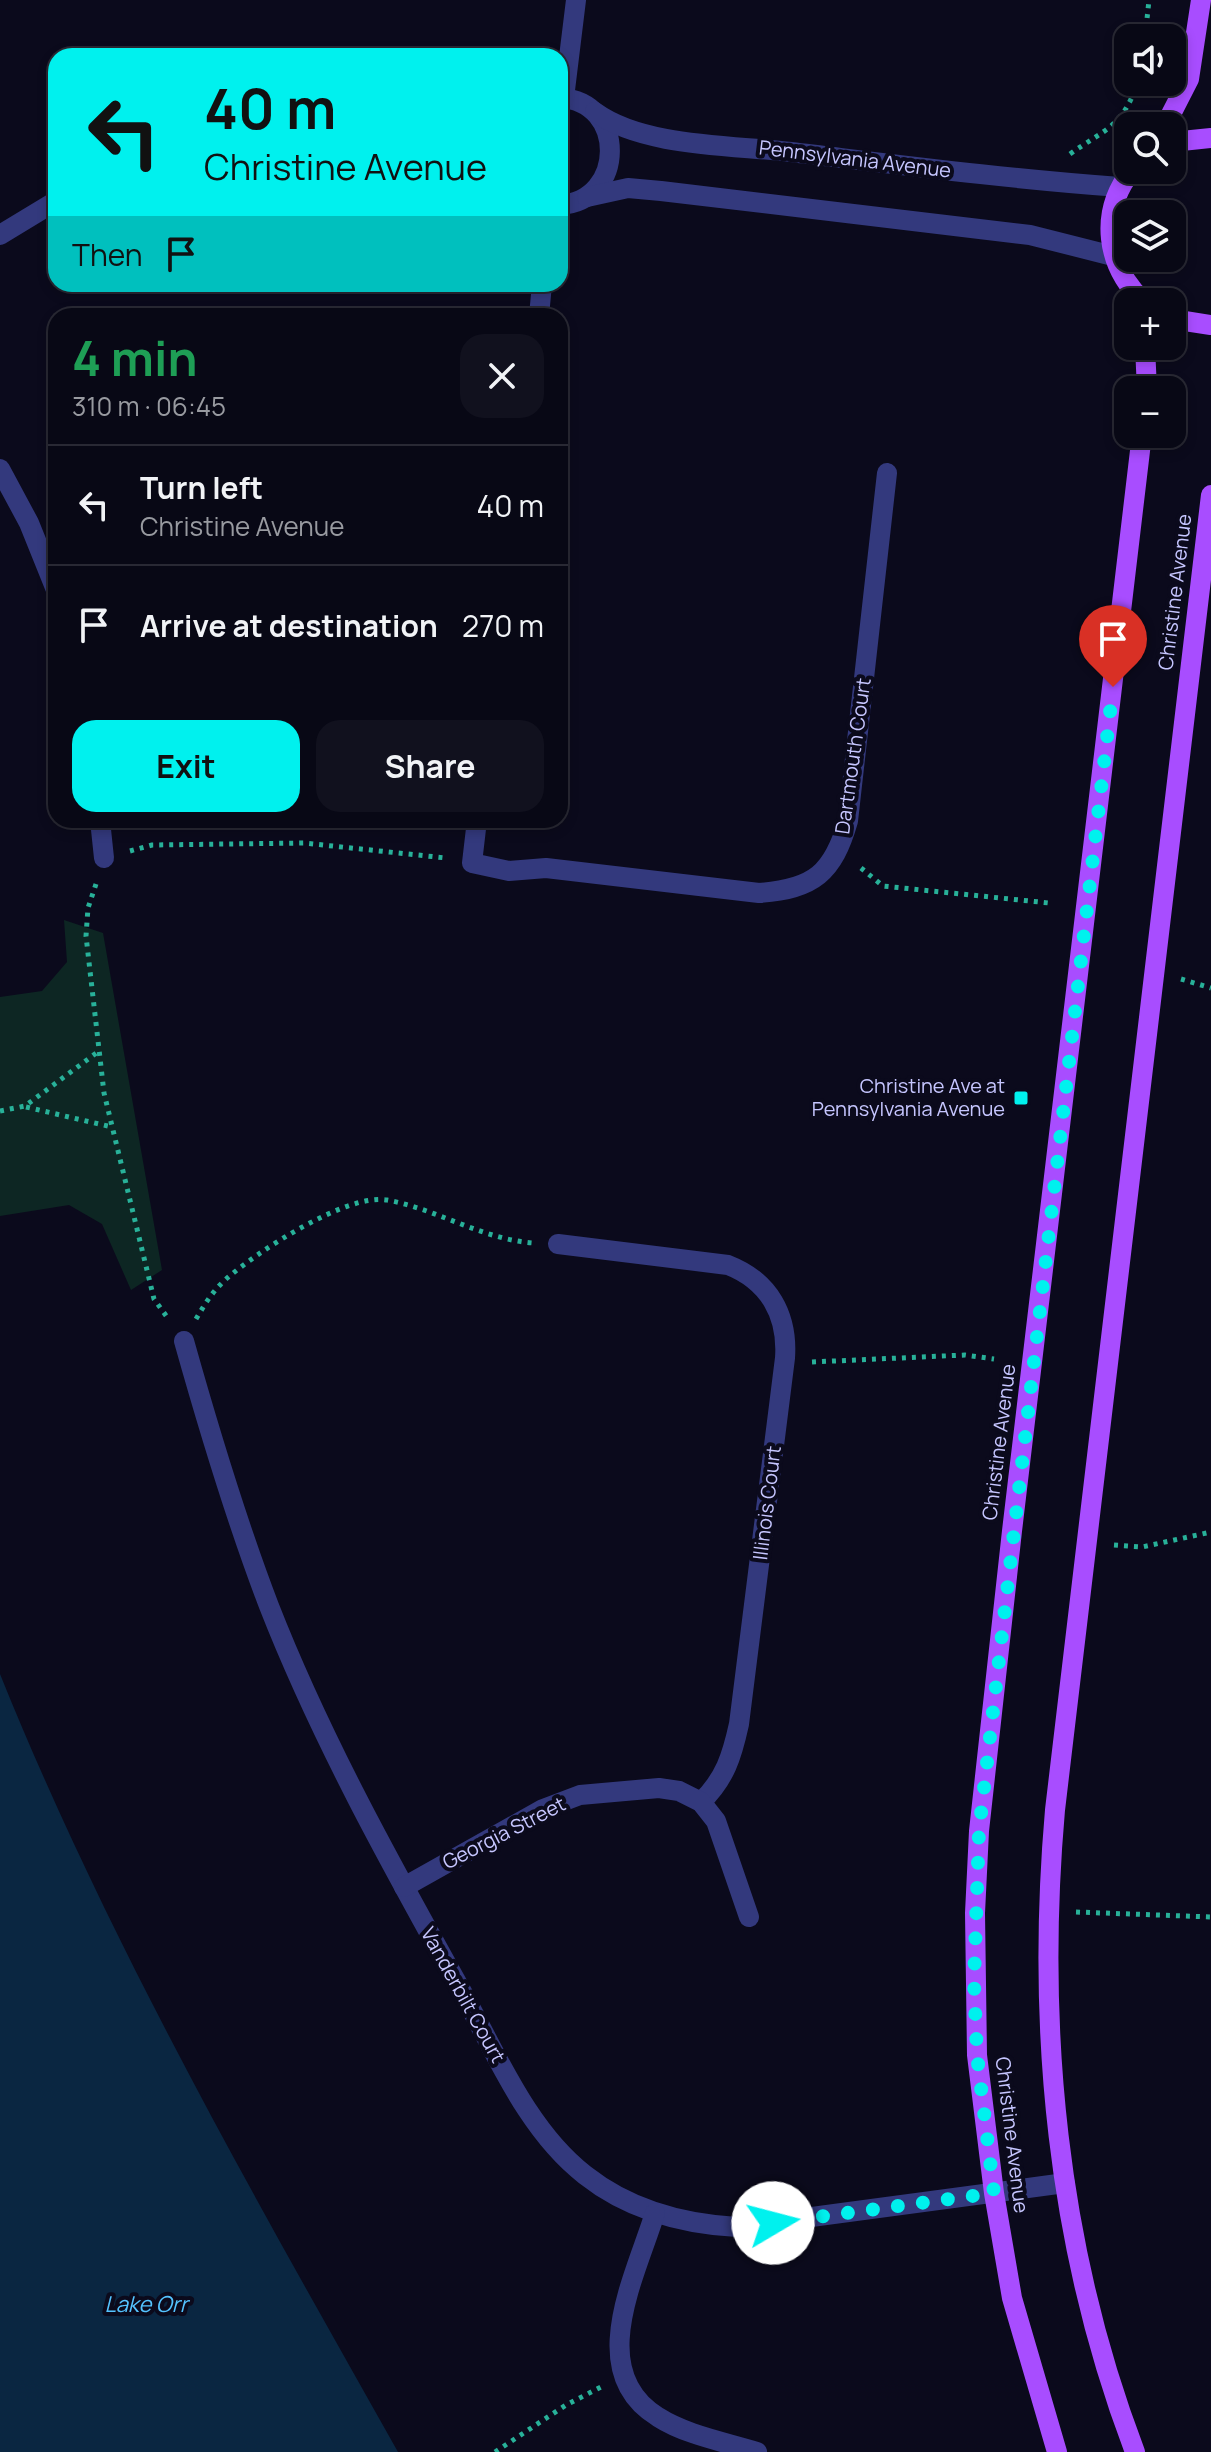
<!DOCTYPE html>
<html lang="en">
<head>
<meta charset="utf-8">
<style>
	:root { --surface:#080815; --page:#11111e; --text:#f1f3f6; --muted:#989aa0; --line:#292934; --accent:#00f1ee }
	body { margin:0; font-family:Manrope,sans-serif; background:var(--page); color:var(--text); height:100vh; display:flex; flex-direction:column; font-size:30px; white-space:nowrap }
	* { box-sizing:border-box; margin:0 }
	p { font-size:26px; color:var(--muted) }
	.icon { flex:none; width:44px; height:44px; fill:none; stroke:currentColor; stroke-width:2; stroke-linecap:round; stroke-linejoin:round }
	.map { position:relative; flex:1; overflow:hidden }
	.side { position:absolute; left:48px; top:308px; width:520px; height:520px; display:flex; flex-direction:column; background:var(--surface); border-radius:24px; box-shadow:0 4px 12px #0003,0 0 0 2px var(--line) }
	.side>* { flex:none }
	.top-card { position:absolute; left:48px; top:48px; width:520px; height:244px; border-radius:24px; box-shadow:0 4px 12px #0003,0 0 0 2px var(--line); background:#00f1ee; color:#111; overflow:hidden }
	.tools { position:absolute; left:1114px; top:24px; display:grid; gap:16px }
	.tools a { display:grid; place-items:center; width:72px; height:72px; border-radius:16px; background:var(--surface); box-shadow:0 4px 12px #0003,0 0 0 2px var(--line); font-size:40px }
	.pin { position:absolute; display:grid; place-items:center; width:68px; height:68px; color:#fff; margin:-82px -34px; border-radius:50% 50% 50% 0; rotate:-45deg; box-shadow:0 0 8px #0007 }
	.pin .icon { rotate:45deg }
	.me { position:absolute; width:88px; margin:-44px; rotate:82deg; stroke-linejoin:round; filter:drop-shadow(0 0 6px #0008) }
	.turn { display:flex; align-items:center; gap:28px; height:168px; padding:0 24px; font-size:36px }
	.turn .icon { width:104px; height:104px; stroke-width:2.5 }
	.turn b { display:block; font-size:56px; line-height:68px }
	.then { display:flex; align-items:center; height:76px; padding:0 24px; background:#0003; gap:16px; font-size:30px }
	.round { display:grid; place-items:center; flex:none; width:84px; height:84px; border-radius:24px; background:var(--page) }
	.headline { display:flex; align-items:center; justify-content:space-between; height:136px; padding:0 24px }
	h1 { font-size:48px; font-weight:700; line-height:60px; color:#1e9e55 }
	.cta { display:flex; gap:16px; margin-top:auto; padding:16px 24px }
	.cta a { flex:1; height:92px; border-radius:24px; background:var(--accent); color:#111; font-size:32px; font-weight:700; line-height:92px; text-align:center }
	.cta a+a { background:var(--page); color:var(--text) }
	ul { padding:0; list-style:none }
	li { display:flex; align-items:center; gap:24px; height:120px; padding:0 24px; border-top:2px solid var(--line) }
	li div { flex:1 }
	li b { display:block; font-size:30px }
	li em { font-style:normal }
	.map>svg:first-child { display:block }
	.green { fill:#0d2623 }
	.water { fill:#0a2641 }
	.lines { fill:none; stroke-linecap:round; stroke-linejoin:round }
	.path { stroke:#28b199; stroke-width:5; stroke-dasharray:4 6; stroke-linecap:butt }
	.minor { stroke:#33397d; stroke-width:20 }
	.major { stroke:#a84dff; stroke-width:20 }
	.route { stroke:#00f1ee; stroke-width:14; stroke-dasharray:0 25.2 }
	.poi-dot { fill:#00f1ee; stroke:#0b0a1c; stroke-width:3 }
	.labels { text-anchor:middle; stroke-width:8; stroke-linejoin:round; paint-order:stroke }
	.street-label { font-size:20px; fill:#c6c6ff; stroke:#0b0a1c }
	.poi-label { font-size:20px; fill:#c6c6ff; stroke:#0b0a1c; text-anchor:end }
	.water-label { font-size:22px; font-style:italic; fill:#54c3ff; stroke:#0b0a1c }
</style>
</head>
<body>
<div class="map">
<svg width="1211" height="2452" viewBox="0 0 1211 2452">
	<rect width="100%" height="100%" fill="#0b0a1c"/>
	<path class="green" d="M64,920l39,13 59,337 -31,20 -29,-66 -33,-19 -69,11v-219l42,-6 25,-29z"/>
	<path class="water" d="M0,1674c109,270 255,524 398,778h-398z"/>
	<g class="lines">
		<g class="path">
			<path d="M1145,38l4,-38"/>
			<path d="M1070,154c35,-25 52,-26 68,-72"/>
			<path d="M130,851l22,-6 152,-2 142,15"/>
			<path d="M861,868l22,18 166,17"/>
			<path d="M96,884l-8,24 -2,28 18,157 50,206 13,18"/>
			<path d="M1181,979l30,9"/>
			<path d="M26,1107l86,20"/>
			<path d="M0,1111l25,-5 74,-55"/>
			<path d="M196,1319c9,-15 16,-27 29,-39 30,-27 121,-87 162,-80 50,9 94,39 146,43"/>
			<path d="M812,1362l153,-7 29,4"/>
			<path d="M1114,1545l28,2 69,-15"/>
			<path d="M1076,1912l135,5"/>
			<path d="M495,2452l71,-47 35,-18"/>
		</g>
		<g class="minor">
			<path d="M560,98c67,3 66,103 0,107"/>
			<path d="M564,98l12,-98"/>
			<path d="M595,112c48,35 137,33 196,40 110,13 219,27 329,35"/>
			<path d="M587,197l41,-9 33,3 369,44 83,21"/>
			<path d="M0,235l56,-34"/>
			<path d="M539,316l3,-32"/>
			<path d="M0,469l29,54 27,67"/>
			<path d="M100,820l4,38"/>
			<path d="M477,820l-5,43 37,8 37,-3 213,25c55,-4 74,-20 89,-72l39,-348"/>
			<path d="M558,1244l170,21c41,16 60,50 57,93l-46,366c-7,32 -14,55 -38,78"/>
			<path d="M184,1341c25,89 52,179 85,265 52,133 123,260 192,384 35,63 66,140 124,185 43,34 98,49 152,52l328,-44"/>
			<path d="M404,1887l139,-78 37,-14 79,-7 20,3 22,11 15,19 33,96"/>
			<path d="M655,2213c-19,62 -71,159 3,204 28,18 67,25 99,35"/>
		</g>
		<g class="major">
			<path d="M1165,126l24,-47 12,-79"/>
			<path d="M1172,142l39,-4"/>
			<path d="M1132,170c-34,43 -26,96 12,132"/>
			<path d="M1172,319l39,6"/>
			<path d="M1145,346l2,44"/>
			<path d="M1057,2452l-45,-154 -18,-105 -17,-138 -2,-142 4,-82 33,-300 130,-1097"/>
			<path d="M1135,2452c-78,-204 -99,-425 -80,-642l156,-1315"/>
		</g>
	</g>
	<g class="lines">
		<path class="route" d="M773,2223l221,-30 -17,-138 -3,-73 5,-151 134,-1144"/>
	</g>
	<rect class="poi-dot" x="1013" y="1090" width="16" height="16" rx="4"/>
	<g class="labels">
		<g class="street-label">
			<text transform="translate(855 159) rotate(7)" y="7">Pennsylvania Avenue</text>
			<text transform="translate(1175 592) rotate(-83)" y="7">Christine Avenue</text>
			<text transform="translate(853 756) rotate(-82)" y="7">Dartmouth Court</text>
			<text transform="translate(999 1442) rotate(-83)" y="7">Christine Avenue</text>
			<text transform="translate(767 1503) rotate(-83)" y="7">Illinois Court</text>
			<text transform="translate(504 1833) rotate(-27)" y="7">Georgia Street</text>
			<text transform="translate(463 1995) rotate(61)" y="7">Vanderbilt Court</text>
			<text transform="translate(1012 2135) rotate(83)" y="7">Christine Avenue</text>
		</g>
		<g class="poi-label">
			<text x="1005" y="1093">Christine Ave at<tspan x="1005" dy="23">Pennsylvania Avenue</tspan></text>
		</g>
		<g class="water-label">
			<text x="146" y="2312">Lake Orr</text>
		</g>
	</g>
</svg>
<div class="tools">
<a><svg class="icon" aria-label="sound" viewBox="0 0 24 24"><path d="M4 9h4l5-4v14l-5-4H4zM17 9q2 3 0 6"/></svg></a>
<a><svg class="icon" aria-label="search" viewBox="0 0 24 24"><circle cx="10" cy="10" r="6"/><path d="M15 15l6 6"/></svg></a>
<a><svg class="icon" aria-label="layers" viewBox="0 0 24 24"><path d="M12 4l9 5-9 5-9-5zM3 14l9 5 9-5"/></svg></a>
<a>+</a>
<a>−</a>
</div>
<div class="pin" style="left:1113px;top:687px;background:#d93025"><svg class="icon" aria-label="arrive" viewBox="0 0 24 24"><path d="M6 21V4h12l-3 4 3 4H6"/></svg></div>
<svg class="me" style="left:773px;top:2223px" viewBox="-20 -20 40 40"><circle r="19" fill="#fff"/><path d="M0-13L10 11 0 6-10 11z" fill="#00f1ee"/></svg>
<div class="top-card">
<div class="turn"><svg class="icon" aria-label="left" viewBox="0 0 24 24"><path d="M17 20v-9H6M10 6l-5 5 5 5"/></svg><div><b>40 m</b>Christine Avenue</div></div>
<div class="then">Then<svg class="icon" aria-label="arrive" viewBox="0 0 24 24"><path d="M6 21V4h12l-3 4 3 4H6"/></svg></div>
</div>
<section class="side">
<div class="headline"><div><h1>4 min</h1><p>310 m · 06:45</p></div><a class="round"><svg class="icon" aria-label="close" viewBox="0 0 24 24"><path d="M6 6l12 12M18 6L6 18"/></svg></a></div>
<ul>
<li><svg class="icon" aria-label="left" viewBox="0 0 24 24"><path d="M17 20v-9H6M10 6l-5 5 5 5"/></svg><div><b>Turn left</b><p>Christine Avenue</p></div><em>40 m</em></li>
<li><svg class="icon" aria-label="arrive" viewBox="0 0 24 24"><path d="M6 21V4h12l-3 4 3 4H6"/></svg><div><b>Arrive at destination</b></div><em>270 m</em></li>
</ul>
<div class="cta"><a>Exit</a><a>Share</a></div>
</section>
</div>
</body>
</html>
